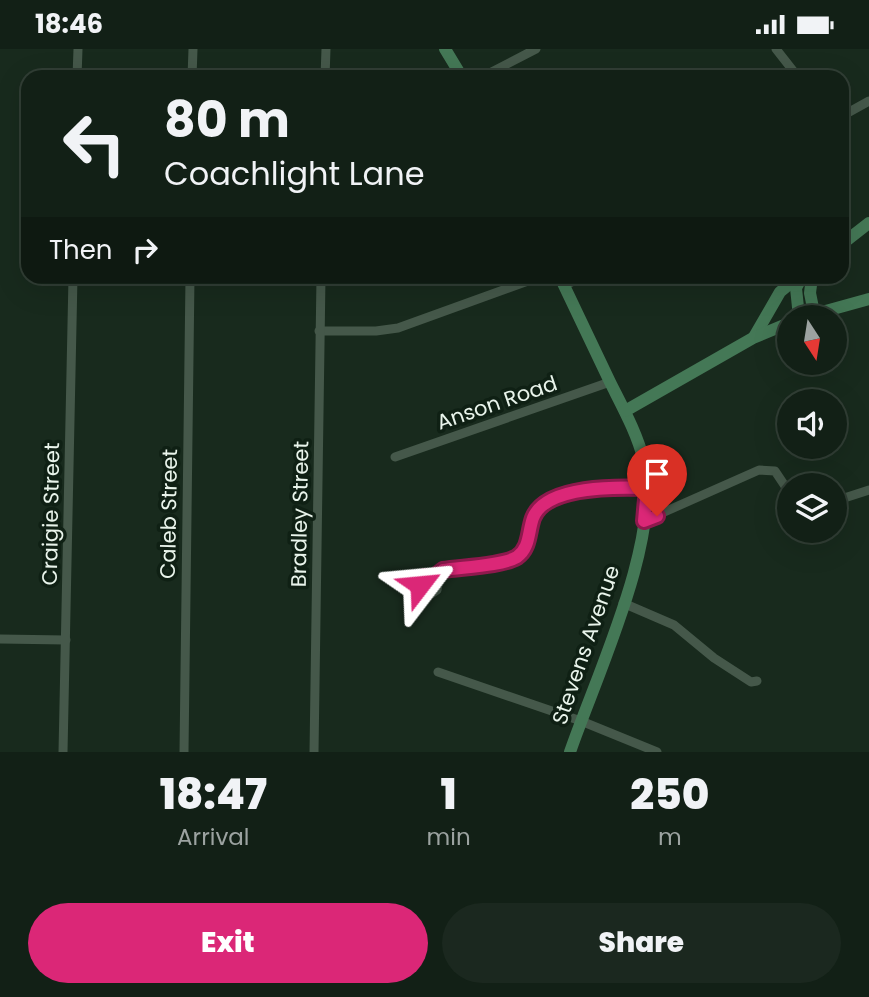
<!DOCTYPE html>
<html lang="en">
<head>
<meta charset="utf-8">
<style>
	:root { --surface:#122016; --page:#1b281f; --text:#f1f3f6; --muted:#9ca3a1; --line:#313e35; --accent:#db2777 }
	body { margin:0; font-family:Poppins,sans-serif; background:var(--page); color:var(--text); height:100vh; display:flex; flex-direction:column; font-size:26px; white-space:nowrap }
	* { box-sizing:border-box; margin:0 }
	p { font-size:23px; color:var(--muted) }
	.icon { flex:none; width:38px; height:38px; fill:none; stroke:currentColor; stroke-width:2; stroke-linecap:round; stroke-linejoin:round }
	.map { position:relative; height:703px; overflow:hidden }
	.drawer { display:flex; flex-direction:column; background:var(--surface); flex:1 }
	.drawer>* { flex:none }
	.top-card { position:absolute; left:21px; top:21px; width:828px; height:214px; border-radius:21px; box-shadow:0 7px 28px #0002,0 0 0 2px var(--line); background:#122016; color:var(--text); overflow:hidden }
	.needle { width:46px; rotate:168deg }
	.buttons { position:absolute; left:777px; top:256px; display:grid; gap:14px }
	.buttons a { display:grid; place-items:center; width:70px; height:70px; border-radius:50%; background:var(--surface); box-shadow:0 7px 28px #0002,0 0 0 2px var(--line); font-size:35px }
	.pin { position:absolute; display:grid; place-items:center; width:60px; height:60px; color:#fff; margin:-72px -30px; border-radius:50% 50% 50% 0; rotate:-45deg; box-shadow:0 0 7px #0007 }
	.pin .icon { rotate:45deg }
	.me { position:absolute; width:77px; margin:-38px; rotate:61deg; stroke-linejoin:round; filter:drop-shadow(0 0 5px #0008) }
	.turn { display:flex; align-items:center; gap:24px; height:147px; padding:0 28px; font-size:32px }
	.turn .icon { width:91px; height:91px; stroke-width:2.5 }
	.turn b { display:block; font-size:49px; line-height:60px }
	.then { display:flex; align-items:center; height:66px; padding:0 28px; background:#0003; gap:14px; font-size:26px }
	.eta { display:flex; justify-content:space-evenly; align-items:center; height:119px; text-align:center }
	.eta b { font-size:42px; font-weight:800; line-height:49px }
	.button { display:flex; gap:14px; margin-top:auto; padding:14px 28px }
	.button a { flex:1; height:80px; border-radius:42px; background:var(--accent); color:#fff; font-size:28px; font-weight:800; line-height:80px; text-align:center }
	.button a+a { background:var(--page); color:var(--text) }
	.status { display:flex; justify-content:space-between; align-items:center; height:49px; padding:0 35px; background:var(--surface); direction:ltr }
	.status svg { height:19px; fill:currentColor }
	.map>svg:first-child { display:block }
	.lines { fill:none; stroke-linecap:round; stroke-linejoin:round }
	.street { stroke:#45584a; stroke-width:9 }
	.secondary { stroke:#447856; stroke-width:12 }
	.route-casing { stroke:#8e194d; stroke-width:18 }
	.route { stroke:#db2777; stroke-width:12 }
	.labels { text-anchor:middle; stroke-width:7; stroke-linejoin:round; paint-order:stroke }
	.street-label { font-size:21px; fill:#e9f4eb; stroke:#0f2014 }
</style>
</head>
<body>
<div class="status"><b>18:46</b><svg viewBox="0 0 49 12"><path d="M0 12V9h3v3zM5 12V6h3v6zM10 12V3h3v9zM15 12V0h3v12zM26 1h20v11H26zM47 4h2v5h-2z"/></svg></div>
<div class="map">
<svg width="869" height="703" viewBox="0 0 869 703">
	<rect width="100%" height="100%" fill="#182a1d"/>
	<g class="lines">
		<g class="street">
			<path d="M776,0l22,28"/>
			<path d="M77,28l1,-28"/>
			<path d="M192,28l1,-28"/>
			<path d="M325,28l1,-28"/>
			<path d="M482,28l54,-28"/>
			<path d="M842,67l27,-15"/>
			<path d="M564,237l17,-9"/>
			<path d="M319,282h57l22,-3 141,-51"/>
			<path d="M395,408l215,-75"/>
			<path d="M835,452l34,-11"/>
			<path d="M644,472l115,-51 16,1 14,21"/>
			<path d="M434,528l4,6 -1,7 -6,4 -7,-2 -4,-6 3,-7 11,-2 7,-6c20,-4 57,-4 74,-14 15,-7 13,-24 18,-38 12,-34 86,-32 114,-31"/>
			<path d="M623,554l51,22 40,33 37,24 6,-1"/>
			<path d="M0,590l66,1"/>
			<path d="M438,623l143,49 76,31"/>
			<path d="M63,703l10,-475"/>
			<path d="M184,703l6,-475"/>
			<path d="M314,703l7,-475"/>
		</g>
		<g class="secondary">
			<path d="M445,0l17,28"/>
			<path d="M842,195l27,-21"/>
			<path d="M560,228c17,35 33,70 50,105 13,26 27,51 34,79 18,78 -48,215 -74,291"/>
			<path d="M812,228l-2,16 4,20"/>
			<path d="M799,268l-3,-29 6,-11"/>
			<path d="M804,268l65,-18"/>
			<path d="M754,288l26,-45 18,-15"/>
			<path d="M625,362l128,-73 36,-15"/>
		</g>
	</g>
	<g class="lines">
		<g class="route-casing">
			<path id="route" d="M420,536l5,-8h9l9,-7c18,-3 59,-4 74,-13 13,-9 11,-25 16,-39 13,-33 86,-31 114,-30l-3,33 13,-5"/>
		</g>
		<use href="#route" class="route"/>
	</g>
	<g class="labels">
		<g class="street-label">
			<text transform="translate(497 354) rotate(-19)" y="7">Anson Road</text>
			<text transform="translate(51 465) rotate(-89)" y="7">Craigie Street</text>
			<text transform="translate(169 465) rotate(-89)" y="7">Caleb Street</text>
			<text transform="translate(300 465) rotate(-89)" y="7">Bradley Street</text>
			<text transform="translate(586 596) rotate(-71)" y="7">Stevens Avenue</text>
		</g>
	</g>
</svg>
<div class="buttons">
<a><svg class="needle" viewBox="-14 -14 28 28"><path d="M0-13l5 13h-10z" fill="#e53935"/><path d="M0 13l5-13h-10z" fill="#9ca3a1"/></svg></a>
<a><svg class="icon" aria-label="sound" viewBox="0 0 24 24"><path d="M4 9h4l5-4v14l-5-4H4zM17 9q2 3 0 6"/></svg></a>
<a><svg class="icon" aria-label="layers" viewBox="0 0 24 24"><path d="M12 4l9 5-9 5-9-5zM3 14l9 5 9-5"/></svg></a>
</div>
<div class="pin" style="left:657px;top:467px;background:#d93025"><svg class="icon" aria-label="arrive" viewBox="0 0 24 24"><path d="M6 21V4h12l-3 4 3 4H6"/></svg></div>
<svg class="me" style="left:420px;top:536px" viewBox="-20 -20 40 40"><path d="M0-17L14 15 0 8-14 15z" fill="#db2777" stroke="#fff" stroke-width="4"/></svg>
<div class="top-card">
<div class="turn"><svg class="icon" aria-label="left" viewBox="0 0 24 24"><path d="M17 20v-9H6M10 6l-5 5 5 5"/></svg><div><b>80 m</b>Coachlight Lane</div></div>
<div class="then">Then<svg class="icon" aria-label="right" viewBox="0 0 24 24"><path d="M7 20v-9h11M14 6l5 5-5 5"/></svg></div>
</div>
</div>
<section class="drawer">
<div class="eta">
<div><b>18:47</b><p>Arrival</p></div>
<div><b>1</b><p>min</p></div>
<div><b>250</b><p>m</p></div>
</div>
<div class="button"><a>Exit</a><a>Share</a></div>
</section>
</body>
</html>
